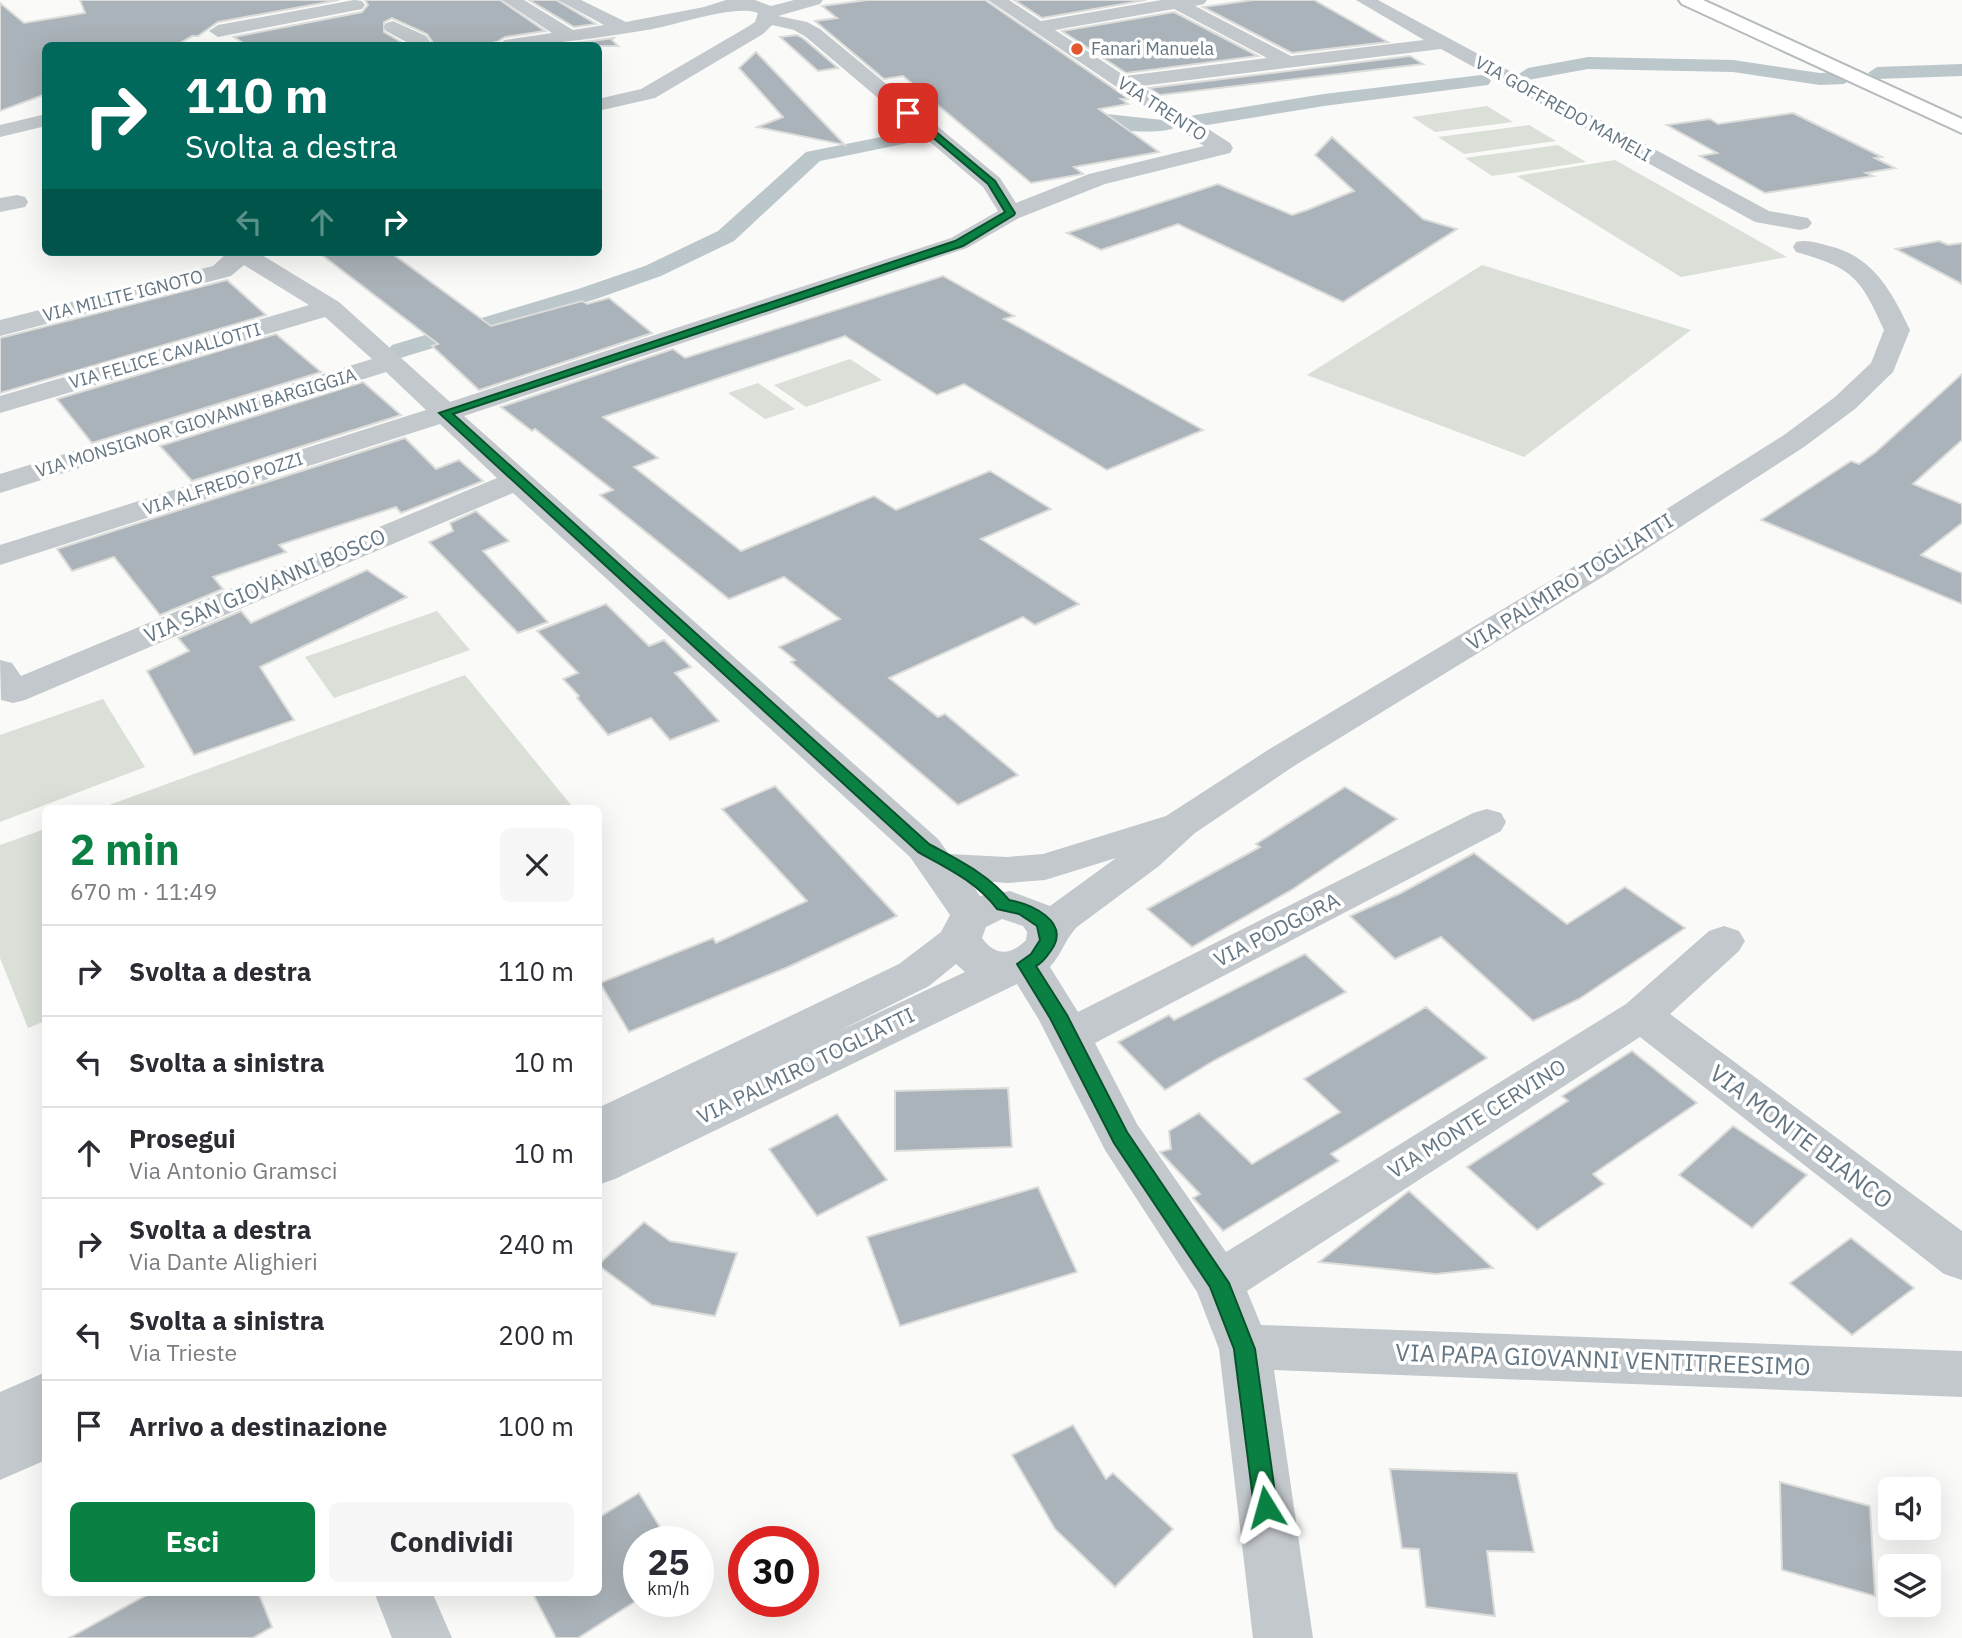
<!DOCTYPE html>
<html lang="it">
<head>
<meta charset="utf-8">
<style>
	:root { --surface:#fff; --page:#f7f7f7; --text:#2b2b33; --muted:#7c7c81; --line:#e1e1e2; --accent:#0b8043 }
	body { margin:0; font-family:"IBM Plex Sans",sans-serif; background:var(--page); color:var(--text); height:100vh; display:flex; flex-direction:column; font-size:26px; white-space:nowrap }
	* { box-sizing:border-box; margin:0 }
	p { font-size:23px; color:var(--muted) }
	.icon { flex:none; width:38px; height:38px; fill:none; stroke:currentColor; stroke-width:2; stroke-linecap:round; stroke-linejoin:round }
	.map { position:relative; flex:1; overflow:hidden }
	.sheet { position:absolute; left:42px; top:805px; width:560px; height:791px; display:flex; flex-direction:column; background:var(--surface); border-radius:10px; box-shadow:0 7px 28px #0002 }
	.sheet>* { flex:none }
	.hud { position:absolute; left:42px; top:42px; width:560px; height:214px; border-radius:10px; box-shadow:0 7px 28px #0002; background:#00695c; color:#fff; overflow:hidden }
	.fabs { position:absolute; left:1878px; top:1477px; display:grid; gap:14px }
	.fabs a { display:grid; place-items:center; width:63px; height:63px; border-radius:10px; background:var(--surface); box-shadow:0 7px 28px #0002; font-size:35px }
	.speed { position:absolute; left:623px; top:1526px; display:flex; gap:14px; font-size:35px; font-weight:700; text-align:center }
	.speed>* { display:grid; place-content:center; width:91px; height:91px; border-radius:50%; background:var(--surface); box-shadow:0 7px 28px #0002; line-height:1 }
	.speed small { font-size:18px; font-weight:400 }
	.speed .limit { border:10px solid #d22; background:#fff; color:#111 }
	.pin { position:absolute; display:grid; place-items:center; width:60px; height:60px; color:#fff; margin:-30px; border-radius:14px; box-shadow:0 4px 10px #0006 }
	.me { position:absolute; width:77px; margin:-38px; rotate:352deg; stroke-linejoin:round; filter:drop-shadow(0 0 5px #0008) }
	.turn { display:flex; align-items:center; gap:24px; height:147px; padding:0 28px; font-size:32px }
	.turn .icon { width:91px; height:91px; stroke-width:2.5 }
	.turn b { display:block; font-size:49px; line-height:60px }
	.lanes { display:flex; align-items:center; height:66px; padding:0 28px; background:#0003; justify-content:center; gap:35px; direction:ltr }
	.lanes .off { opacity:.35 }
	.round { display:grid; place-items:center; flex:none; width:74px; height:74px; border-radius:10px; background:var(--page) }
	.overview { display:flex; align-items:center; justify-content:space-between; height:119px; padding:0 28px }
	h1 { font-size:42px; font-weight:700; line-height:52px; color:var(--accent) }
	.button { display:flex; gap:14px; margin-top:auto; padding:14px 28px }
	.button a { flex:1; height:80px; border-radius:10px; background:var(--accent); color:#fff; font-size:28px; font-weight:700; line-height:80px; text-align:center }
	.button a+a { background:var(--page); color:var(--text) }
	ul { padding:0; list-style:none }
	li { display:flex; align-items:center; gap:21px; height:91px; padding:0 28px; border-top:2px solid var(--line) }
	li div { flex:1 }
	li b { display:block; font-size:26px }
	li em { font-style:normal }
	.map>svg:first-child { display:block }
	.green { fill:#dadfd7 }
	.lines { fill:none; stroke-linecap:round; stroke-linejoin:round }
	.canal { fill:#bbc7cb; fill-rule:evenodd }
	.building { fill:#aab3b9; stroke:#dcdcda; stroke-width:2 }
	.major-casing { stroke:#b5babe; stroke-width:4 }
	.minor { fill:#c3c8cc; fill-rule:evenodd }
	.major { fill:#fff; fill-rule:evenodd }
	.route { fill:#0b8043; stroke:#07532c; stroke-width:2 }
	.poi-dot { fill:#e4572e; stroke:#fff; stroke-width:2.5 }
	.labels { text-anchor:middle; stroke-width:7; stroke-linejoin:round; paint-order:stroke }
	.far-poi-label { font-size:18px; fill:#657683; stroke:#fff; text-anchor:start }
	.far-street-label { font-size:18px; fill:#657683; stroke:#fff }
	.street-label { font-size:21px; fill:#657683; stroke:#fff }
	.near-street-label { font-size:24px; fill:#657683; stroke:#fff }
</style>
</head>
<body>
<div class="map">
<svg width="1962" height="1638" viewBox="0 0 1962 1638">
	<rect width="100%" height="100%" fill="#fafaf8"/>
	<g class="green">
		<path d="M1487,106l26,16 -78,10 -23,-15z"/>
		<path d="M1529,125l27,16 -92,13 -26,-17z"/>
		<path d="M1558,145l28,17 -94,14 -27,-18z"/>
		<path d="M1615,160l172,97 -106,20 -164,-101z"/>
		<path d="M1482,265l209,65 -167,127 -217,-82z"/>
		<path d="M850,359l32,21 -76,27 -32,-22z"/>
		<path d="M758,383l37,26 -30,10 -37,-26z"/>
		<path d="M437,611l33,39 -136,48 -29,-41z"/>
		<path d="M465,675l106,130 -10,3h-460z"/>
		<path d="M103,699l42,68 -145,55v-87z"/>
		<path d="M45,829v192l-17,7 -28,-70v-113z"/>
	</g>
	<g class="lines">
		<g class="canal">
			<path d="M1588,57l145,3 87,13 24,-1 9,6 -9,6 -24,1 -87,-13 -145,-3 -60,11 -9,-6 9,-6z"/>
			<path d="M1962,64v12l-85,3 -9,-6 9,-6z"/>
			<path d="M1481,75l7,2 3,4 -3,4 -164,21 -129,21 -7,-2 -3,-4 3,-4 7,-2 129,-21z"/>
			<path d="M1069,110l103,11 3,4 -3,4c-29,7 -81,-2 -110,-9l-3,-4 3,-4z"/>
			<path d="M921,129l7,2 3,4 -3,4 -108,22 -86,80 -73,35 -65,23 -186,56 -9,3 -9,-3 -4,-5 4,-5 186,-56 67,-23 73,-35 88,-79z"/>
		</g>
	</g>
	<g class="building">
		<path d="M80,0h259l-121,22 -20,14h-6l-17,10h-129v48l-46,17v-108l24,20 61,-10z"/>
		<path d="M365,0h135l45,31 -40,6 -8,5 -22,4h-40l-8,-12 -35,-16 -8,4v10l22,13 -158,1 -14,-9 128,-25 6,-7z"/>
		<path d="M529,0h27l40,24 -22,3z"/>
		<path d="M867,0h118l144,99h-8l7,5 -29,5 60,43 -85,15 9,7 -52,9 -128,-107 -19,3 -69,-58 22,-3 -15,-12z"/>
		<path d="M1014,0h132l-104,18z"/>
		<path d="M1253,0h61l74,42 -96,11 -89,-46z"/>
		<path d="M1174,12l84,44 -132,17 -64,-42z"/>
		<path d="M797,35l7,4 34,29 -20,3 -38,-34z"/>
		<path d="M614,38l-2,2 6,6h-64z"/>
		<path d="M756,52l89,93 -88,-18 26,-10 -44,-49z"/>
		<path d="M1410,56l13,8 -263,31 -11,-7z"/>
		<path d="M1793,113l89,44 -7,1 20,10 -29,5 7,3 -108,17 -65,-37 17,-3 -50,-28 43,-6 8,5z"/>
		<path d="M1332,137l91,82 34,10 -114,73 -165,-78 -77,26 -34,-17 151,-49 74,31 15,-5 47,-19 -39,-36z"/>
		<path d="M1939,241l9,4 14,-2v41l-66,-35z"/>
		<path d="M318,252h72l101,74 91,-25 5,3 22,-6 43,35 -173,57 -47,-44 6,-2z"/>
		<path d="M943,276l71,40 -10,3 199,111 -96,40 -143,-86 -27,11 -92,-59 -242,81 55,41 -24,9 107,84 133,-55 22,14 94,-39 61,38 -70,30 98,65 -44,21 -12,-8 -134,61 49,39 7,-3 73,61 -60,30 -167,-143 4,-2 -16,-13 61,-28 -56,-42 -55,22 -129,-104 13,-5 -78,-61 -3,2 -31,-24 172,-58 12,9z"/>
		<path d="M227,280l39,35 -266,78v-55z"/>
		<path d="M276,334l45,38 -229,71 -35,-44z"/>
		<path d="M1962,374v66l-49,44 49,20v19l-41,32 41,18v31l-201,-84 90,-59 8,3 17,-12z"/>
		<path d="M363,382l38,33 -209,66 -32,-35z"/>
		<path d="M405,438l31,31 23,-9 24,21 -82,32 -5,-6 -117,38 7,7 -73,25 10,12 -63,26 -46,-58 -42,14 -15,-22z"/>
		<path d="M476,511l33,30 -26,10 65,71 -30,11 -89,-91 24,-11 -3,-8z"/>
		<path d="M367,570l40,27 -147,70 34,53 -100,35 -47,-84 42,-20 -11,-13 63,-27 10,12z"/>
		<path d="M606,604l43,42 15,-6 27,27 -16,6 44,48 -49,19 -19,-22 -43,17 -31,-37 2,-2 -16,-17 15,-6 -41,-42z"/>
		<path d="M775,786l122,130 -109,51 -159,65 -29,-49 113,-45 3,5 91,-42 -85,-92z"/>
		<path d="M1345,787l52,32 -104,70 -101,58 -45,-38 113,-62 -4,-3z"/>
		<path d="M1474,853l93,71 58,-37 60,41 -106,71 -46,22 -92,-84 -46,22 -45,-43 51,-23z"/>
		<path d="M1305,954l41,38 -131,68 -50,30 -47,-48 51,-27 5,5z"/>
		<path d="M1426,1007l61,51 -156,96 8,7 -116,70 -30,-33 7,-4 -40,-42 11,-3 -2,-18 30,-18 53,51 88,-52 -36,-33z"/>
		<path d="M1632,1051l65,52 -104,71 11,10 -67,46 -70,-63 101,-66 -6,-5z"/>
		<path d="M1008,1088l4,59 -117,4v-60z"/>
		<path d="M837,1114l50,66 -70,36 -48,-67z"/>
		<path d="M1733,1126l74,49 -55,53 -73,-53z"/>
		<path d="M1038,1187l39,85 -177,54 -33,-89z"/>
		<path d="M1409,1191l84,77 -57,6 -117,-12z"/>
		<path d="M644,1222l26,19 67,12 -22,63 -63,-11 -54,-40z"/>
		<path d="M1851,1238l63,50 -62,47 -62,-52z"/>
		<path d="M1073,1425l33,54 7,-6 60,56 -58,58 -60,-58 -43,-74z"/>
		<path d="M1390,1469l127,4 17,79 -47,-1 8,65 -69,-9 -7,-58 -17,-1z"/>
		<path d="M1780,1482l90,24 5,90 -93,-26z"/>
		<path d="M639,1493l30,49h-30v57l-61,39h-22l-24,-46h66v-74z"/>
		<path d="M152,1592h106l14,35 -19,11h-184z"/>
	</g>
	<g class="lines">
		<g class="major-casing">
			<path id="major" d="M1679,0h24l259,119v14l-280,-129z"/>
		</g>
		<g class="minor">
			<path d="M354,0l8,1 3,4 -3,4 -144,28 -9,-6 9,-6z"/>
			<path d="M502,0h22l49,30 31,-5 -46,-25h23l45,22 78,-15 22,-7h29l16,6 23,-6h29l-3,4 -42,12 29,6 13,7 180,149 16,25 73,-29 115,-28 -216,-146h21l32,21 120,-21h46l-3,4 -9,2 96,50 133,-16 -68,-40h22l391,211 39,7 4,5 -4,5 -8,2 -45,-8 -314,-173 -300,37 89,57 3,5 -3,5 -125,31 -86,34 -52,30 -503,168 474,423 11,15 58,3 36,-3 123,-38 102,-66 327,-196 189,-119 51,-38 36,-34 13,-33c-24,-54 -32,-62 -88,-78l-3,-5 3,-5c12,-3 22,1 33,4 44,10 63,46 81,84l-17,42 -38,37 -51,38 -187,121 -323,198 -99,67 -36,33 -82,61c-12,12 -15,27 -27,40l28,45 395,-199 14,-4 14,4 5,9 -5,9 -406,212 42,81 89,128 400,-248 83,-73 15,-5 15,5 6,10 -6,10 -69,63 292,217v49l-18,-6 -304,-237 -393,254 14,34 701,26v46l-688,-27 39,268h-60l-34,-289 -22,-57 -92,-142 -66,-130 -22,-36 -402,195 -17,6v-77l301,-144 42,-32 9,-17 -40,-58 -397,-364 -488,207 -12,3 -12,-3 -1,-40 12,3 9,13 476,-198 -57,-54 -440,141v-20l426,-135 -40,-38 -386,121v-19l372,-115 -47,-42 -325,96v-17l309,-91 -65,-40 -13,11 -231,60v-16l213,-54 15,-14h29l82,50 111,100 501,-164 47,-27 -15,-24 -177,-150 -12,-7 -22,-5 -9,9 -108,64 -57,13v-12l43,-10 108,-63 6,-4 3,-9c-24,-9 -83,13 -111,17 -51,8 -100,16 -151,16l9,-6 47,-7zM1174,9l93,49 -142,18 -70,-46zM1116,858l-66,48 -40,-15 -30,5 -11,-16 38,3 38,-3zM1002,919l21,7 4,6 -1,8c-16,16 -31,16 -44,-2l4,-11zM956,964l9,8 -128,60 92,-46z"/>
			<path d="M393,21l33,15 7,10h-19l-28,-15 -2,-4 2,-4z"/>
			<path d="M46,114v12l-46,11v-12z"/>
			<path d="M17,195l8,2 3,5 -3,5 -25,5v-14z"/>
			<path d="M46,1372v88l-46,20v-88z"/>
			<path d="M374,1592h58l20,46h-60z"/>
		</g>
		<use href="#major" class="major"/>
	</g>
	<path class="route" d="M905,111h6l84,70 20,32 -1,2 -51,31 -510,168 476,430c29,16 59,30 80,56 22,4 61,21 43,49 -5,7 -8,13 -16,17l31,49 60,117 102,151 26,66 22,158 -3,7 -8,4 -8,-4 -4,-7 -20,-158 -24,-62 -96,-144 -64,-125 -33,-54 14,-10 9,-14 -3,-14 -18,-12 -22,-5c-20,-27 -50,-41 -79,-57l-479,-439 516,-172 50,-29 -17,-28 -83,-70z"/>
	<circle class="poi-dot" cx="1077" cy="49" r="7"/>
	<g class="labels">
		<g class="far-poi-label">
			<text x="1091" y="55">Fanari Manuela</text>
		</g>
		<g class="far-street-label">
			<text transform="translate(1162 109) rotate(33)" y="6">VIA TRENTO</text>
			<text transform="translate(1563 109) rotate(29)" y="6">VIA GOFFREDO MAMELI</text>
			<text transform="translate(123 296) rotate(-14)" y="6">VIA MILITE IGNOTO</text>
			<text transform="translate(165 356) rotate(-16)" y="6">VIA FELICE CAVALLOTTI</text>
			<text transform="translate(196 423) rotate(-17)" y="6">VIA MONSIGNOR GIOVANNI BARGIGGIA</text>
			<text transform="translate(223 484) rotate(-18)" y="6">VIA ALFREDO POZZI</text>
		</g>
		<g class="street-label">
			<text transform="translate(1570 582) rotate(-32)" y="7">VIA PALMIRO TOGLIATTI</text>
			<text transform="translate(265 586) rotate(-23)" y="7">VIA SAN GIOVANNI BOSCO</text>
			<text transform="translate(1277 930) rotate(-27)" y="7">VIA PODGORA</text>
			<text transform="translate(806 1066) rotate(-26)" y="7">VIA PALMIRO TOGLIATTI</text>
			<text transform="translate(1477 1119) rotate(-32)" y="7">VIA MONTE CERVINO</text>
		</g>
		<g class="near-street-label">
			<text transform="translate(1801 1137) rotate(37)" y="8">VIA MONTE BIANCO</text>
			<text transform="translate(1603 1360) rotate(2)" y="8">VIA PAPA GIOVANNI VENTITREESIMO</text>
		</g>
	</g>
</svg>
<div class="fabs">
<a><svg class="icon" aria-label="sound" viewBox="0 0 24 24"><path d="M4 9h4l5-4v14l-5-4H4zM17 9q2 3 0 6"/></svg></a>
<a><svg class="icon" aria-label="layers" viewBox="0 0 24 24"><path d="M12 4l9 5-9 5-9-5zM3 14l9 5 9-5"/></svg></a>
</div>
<div class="speed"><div>25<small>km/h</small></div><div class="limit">30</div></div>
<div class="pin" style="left:908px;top:113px;background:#d93025"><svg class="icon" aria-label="arrive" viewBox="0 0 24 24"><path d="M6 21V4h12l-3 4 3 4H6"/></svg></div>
<svg class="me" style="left:1266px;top:1507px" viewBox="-20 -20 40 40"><path d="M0-17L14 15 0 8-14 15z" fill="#0b8043" stroke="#fff" stroke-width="4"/></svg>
<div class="hud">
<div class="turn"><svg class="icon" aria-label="right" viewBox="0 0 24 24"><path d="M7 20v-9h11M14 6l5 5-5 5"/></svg><div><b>110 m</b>Svolta a destra</div></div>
<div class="lanes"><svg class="icon off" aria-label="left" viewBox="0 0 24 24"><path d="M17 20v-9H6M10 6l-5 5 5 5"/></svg><svg class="icon off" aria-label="ahead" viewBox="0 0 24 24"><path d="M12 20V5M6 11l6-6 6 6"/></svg><svg class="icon" aria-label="right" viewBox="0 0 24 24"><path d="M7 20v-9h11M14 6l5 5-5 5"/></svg></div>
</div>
<section class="sheet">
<div class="overview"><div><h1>2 min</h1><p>670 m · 11:49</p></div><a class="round"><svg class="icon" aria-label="close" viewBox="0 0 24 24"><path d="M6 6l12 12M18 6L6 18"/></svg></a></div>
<ul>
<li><svg class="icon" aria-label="right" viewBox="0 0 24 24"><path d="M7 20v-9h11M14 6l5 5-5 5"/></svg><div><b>Svolta a destra</b></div><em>110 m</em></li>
<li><svg class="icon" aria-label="left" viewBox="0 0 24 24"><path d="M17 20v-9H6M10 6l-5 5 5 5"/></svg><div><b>Svolta a sinistra</b></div><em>10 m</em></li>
<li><svg class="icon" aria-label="ahead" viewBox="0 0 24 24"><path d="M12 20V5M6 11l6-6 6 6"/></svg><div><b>Prosegui</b><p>Via Antonio Gramsci</p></div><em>10 m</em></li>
<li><svg class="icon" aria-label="right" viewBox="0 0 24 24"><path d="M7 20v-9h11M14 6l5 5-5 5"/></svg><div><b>Svolta a destra</b><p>Via Dante Alighieri</p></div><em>240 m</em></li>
<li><svg class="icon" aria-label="left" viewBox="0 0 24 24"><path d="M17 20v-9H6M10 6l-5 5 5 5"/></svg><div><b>Svolta a sinistra</b><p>Via Trieste</p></div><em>200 m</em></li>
<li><svg class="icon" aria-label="arrive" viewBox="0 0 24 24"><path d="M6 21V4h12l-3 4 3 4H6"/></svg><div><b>Arrivo a destinazione</b></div><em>100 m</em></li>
</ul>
<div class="button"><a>Esci</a><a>Condividi</a></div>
</section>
</div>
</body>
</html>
